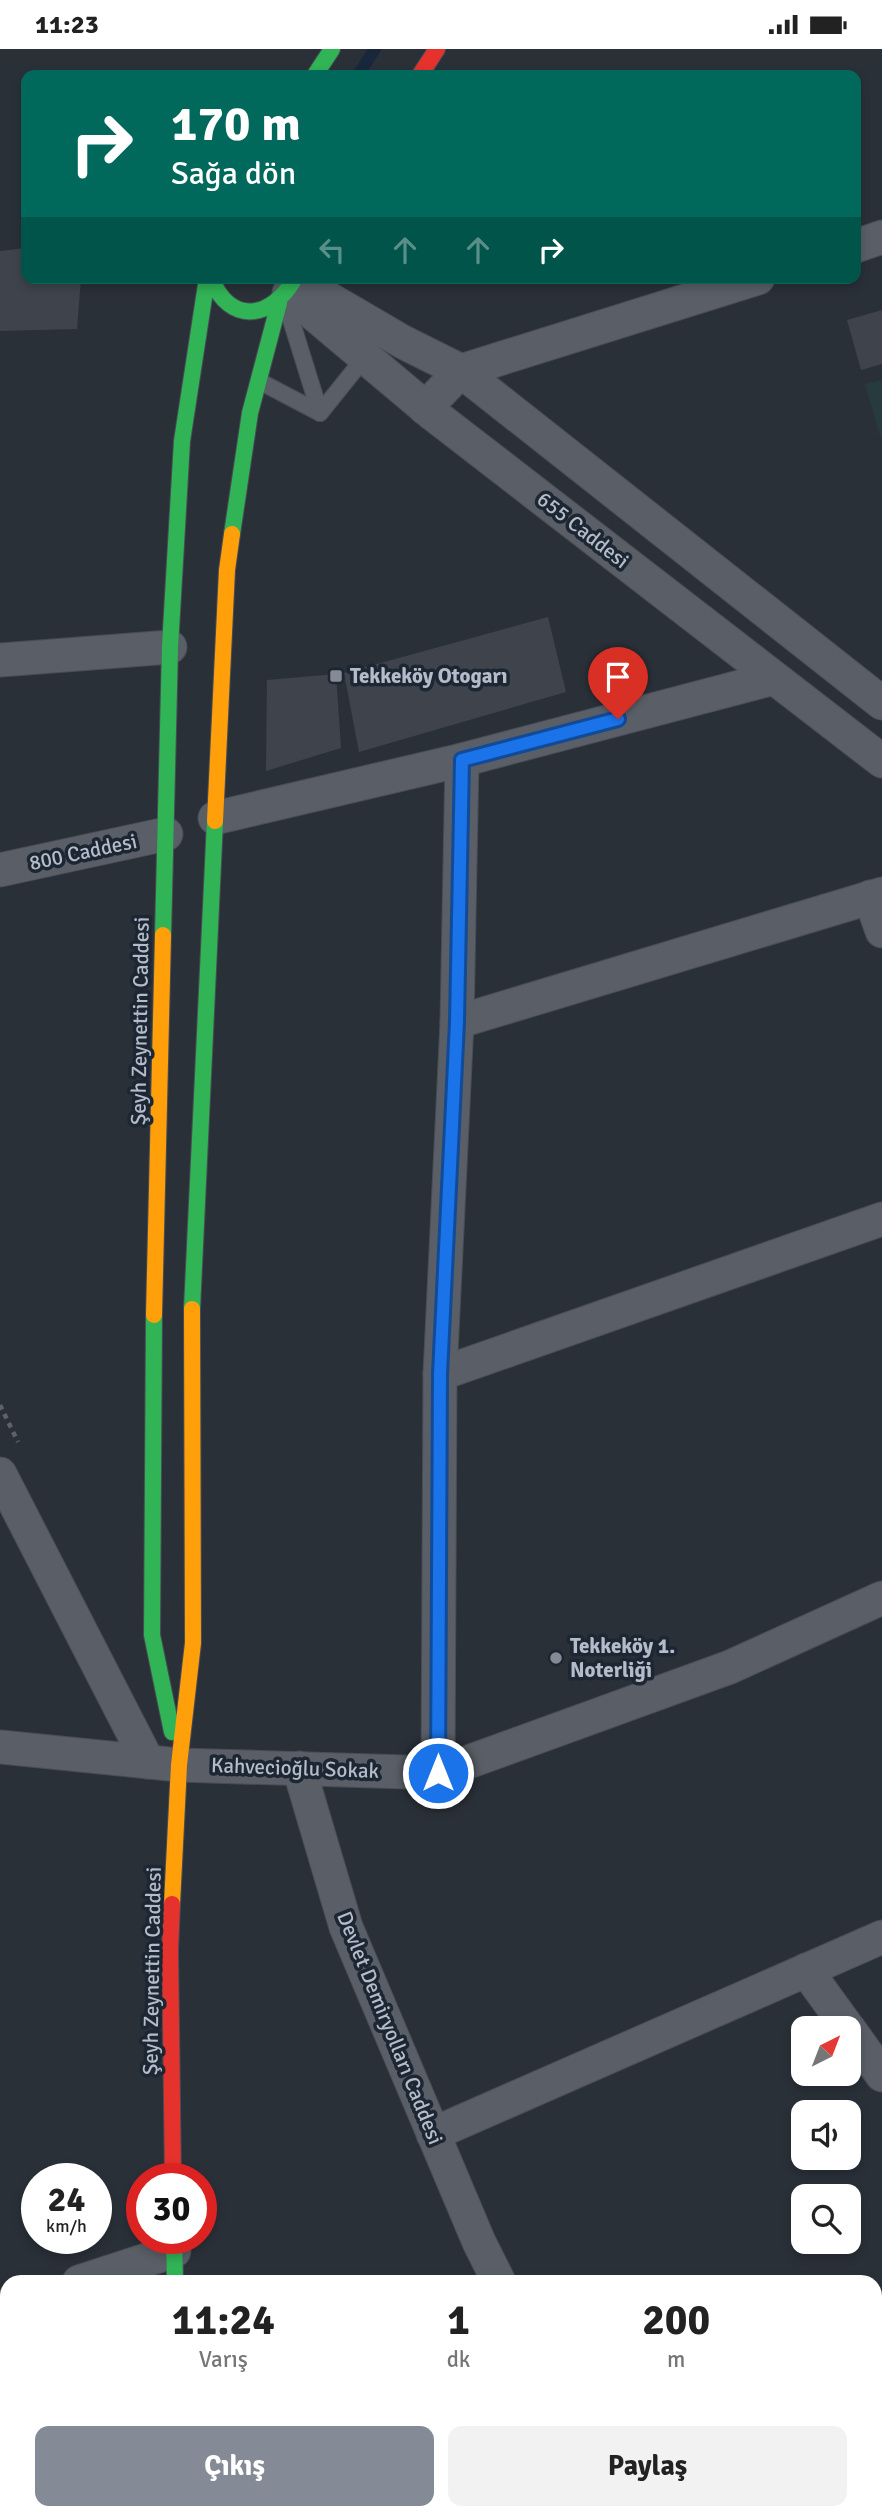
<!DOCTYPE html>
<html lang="tr">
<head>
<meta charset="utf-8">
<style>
	:root { --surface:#fff; --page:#f2f2f2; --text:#222; --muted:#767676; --accent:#848b96 }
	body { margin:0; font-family:Signika,sans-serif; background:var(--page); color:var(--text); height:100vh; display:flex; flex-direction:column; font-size:26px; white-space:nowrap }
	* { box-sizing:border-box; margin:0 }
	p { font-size:23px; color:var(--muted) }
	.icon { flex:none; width:38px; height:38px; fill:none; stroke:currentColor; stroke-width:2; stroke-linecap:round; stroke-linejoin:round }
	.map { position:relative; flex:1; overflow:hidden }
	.panel { position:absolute; left:0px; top:2226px; width:882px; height:245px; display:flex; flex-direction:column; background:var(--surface); border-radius:21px 21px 0 0; box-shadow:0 4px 10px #0003 }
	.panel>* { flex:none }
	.banner { position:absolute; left:21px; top:21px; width:840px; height:214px; border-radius:14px; box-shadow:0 4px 10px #0003; background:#00695c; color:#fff; overflow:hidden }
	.needle { width:46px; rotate:42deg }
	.buttons { position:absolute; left:791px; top:1967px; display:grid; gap:14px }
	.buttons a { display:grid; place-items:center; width:70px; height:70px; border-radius:14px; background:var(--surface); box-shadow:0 4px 10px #0003; font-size:35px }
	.speed { position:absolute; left:21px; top:2114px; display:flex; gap:14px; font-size:35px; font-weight:700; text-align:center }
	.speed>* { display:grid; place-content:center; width:91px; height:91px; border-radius:50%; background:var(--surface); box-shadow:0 4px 10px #0003; line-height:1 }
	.speed small { font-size:18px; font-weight:400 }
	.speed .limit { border:10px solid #d22; background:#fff; color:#111 }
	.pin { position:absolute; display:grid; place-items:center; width:60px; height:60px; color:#fff; margin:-72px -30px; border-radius:50% 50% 50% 0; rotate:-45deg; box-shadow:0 0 7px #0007 }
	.pin .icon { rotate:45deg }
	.me { position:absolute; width:77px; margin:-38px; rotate:0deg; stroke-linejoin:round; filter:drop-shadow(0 0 5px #0008) }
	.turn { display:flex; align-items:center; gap:24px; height:147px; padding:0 35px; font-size:32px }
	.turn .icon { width:91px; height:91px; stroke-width:2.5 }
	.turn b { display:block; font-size:49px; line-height:60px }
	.lanes { display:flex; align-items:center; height:66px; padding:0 35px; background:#0003; justify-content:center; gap:35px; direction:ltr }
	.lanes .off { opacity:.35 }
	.eta { display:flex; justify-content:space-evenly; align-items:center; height:119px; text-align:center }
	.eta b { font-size:42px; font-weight:700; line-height:49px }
	.cta { display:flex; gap:14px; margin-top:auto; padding:14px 35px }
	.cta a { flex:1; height:80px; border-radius:14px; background:var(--accent); color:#fff; font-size:28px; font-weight:700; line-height:80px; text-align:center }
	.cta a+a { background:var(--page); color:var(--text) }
	.status { display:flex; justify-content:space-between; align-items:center; height:49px; padding:0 35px; background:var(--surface); direction:ltr }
	.status svg { height:19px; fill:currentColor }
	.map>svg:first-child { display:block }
	.green { fill:#273a3e }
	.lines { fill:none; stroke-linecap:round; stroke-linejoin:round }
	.stream { stroke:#19273c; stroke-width:12 }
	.building { fill:#3f444c }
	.lane-casing { stroke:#484c55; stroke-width:18 }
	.street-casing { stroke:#484c55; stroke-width:35 }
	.fast-casing { stroke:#484c55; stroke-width:18 }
	.slow-casing { stroke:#484c55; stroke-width:18 }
	.jam-casing { stroke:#484c55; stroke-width:18 }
	.path { stroke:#5c6268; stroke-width:4.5; stroke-dasharray:5 5; stroke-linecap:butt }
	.lane { stroke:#5a5e66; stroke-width:16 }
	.street { stroke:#5a5e66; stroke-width:33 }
	.fast { stroke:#30b455; stroke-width:16 }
	.slow { stroke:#ff9f0a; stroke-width:16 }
	.jam { stroke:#e5322d; stroke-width:16 }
	.route-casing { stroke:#114b97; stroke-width:18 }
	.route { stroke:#1a73e8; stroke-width:12 }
	.poi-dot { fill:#848b96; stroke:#1d2633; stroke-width:2.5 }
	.labels { text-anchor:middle; stroke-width:7; stroke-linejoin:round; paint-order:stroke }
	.street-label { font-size:21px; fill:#b4bcc9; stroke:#1d2633 }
	.poi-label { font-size:21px; font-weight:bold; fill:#b4bcc9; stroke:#1d2633; text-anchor:start }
</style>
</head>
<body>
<div class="status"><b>11:23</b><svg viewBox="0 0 49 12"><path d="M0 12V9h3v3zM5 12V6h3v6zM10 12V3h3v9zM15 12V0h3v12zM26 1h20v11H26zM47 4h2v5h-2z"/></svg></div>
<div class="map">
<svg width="882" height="2471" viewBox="0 0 882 2471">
	<rect width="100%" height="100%" fill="#2a3038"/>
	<path class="green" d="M882,331v63l-17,-59z"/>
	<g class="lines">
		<path class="stream" d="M358,26l17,-26"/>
	</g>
	<g class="building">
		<path d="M26,199v30h55l-4,51 -77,2v-80z"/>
		<path d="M882,261v54l-21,6 -14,-50z"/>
		<path d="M548,568l18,75 -207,60 -15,-79z"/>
		<path d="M336,625l5,74 -75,23 1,-91z"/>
	</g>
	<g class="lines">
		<g class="lane-casing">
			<g id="lane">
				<path d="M287,258l33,106"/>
				<path d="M259,332l61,32"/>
				<path d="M320,364l45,-56"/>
			</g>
		</g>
		<g class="street-casing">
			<g id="street">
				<path d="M856,197l26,-9"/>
				<path d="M302,234l101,59 58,29 421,332"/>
				<path d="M289,244l145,122 448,346"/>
				<path d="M425,359l36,-37 297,-93"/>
				<path d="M0,611l170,-13"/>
				<path d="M215,769l247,-58 312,-82"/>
				<path d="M0,821l166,-36"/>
				<path d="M870,848l12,34"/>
				<path d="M457,973l425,-128"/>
				<path d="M440,1325l442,-155"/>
				<path d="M0,1425l148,288"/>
				<path d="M0,1698l179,18 259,8 292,-106 152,-69"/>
				<path d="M299,1719l47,159 133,315 20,40"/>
				<path d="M438,1724l2,-399 17,-352 5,-262"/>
				<path d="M806,1921l42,58"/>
				<path d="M849,1980l33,46"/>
				<path d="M433,2085l449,-197"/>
				<path d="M79,2233l95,-31"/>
				<path d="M0,2260l7,-4"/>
				<path d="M0,2452l7,1"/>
				<path d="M51,2464l29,7"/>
				<path d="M612,2464l3,7"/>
			</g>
		</g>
		<g class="fast-casing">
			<g id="fast">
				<path d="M315,26l17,-26"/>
				<path d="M211,229c19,48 61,41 84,0"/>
				<path d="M232,485l18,-121 29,-110"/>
				<path d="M163,886l7,-288 12,-206 25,-163"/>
				<path d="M192,1260l23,-488"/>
				<path d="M154,1266l-2,320 20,97"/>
				<path d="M174,2189l1,44"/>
			</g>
		</g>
		<g class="slow-casing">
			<g id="slow">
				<path d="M215,772l12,-251 5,-36"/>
				<path d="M154,1266l9,-380"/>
				<path d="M172,1855l7,-139 14,-122 -1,-334"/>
				<path d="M178,2464v7"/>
			</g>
		</g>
		<g class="jam-casing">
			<g id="jam">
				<path d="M420,26l17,-26"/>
				<path d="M172,1855l-2,46 3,229"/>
			</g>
		</g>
		<path class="path" d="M0,1356l18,37"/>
		<use href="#lane" class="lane"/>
		<use href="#street" class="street"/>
		<use href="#fast" class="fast"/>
		<use href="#slow" class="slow"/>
		<use href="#jam" class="jam"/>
	</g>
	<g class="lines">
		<g class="route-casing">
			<path id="route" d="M438,1724l2,-399 17,-352 5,-262 156,-41"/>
		</g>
		<use href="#route" class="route"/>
	</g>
	<g class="poi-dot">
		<rect x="329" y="620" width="14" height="14" rx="3.5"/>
		<circle cx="556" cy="1609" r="7"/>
	</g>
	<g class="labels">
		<g class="street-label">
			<text transform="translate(583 481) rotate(38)" y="7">655 Caddesi</text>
			<text transform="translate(83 803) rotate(-12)" y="7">800 Caddesi</text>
			<text transform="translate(140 972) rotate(-89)" y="7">Şeyh Zeynettin Caddesi</text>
			<text transform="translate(295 1719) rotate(2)" y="7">Kahvecioğlu Sokak</text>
			<text transform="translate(152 1922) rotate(-89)" y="7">Şeyh Zeynettin Caddesi</text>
			<text transform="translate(390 1979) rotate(68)" y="7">Devlet Demiryolları Caddesi</text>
		</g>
		<g class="poi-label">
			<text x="350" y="634">Tekkeköy Otogarı</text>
			<text x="570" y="1604">Tekkeköy 1.<tspan x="570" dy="24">Noterliği</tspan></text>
		</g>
	</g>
</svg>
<div class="buttons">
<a><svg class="needle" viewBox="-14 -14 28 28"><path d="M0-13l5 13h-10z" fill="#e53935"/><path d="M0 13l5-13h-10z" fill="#767676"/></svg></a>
<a><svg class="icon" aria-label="sound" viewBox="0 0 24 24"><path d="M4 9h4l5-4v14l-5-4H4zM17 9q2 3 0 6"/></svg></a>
<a><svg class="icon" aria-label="search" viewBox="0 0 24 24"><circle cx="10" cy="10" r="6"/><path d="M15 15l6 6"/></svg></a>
</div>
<div class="speed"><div>24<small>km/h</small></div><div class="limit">30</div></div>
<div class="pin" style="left:618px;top:670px;background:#d93025"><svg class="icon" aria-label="arrive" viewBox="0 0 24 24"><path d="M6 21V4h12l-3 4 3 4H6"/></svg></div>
<svg class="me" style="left:438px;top:1724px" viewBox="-20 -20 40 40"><circle r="17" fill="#1a73e8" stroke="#fff" stroke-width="3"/><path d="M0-11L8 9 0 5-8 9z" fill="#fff"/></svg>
<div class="banner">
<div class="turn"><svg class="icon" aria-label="right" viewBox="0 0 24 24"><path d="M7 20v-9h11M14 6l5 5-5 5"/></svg><div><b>170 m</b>Sağa dön</div></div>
<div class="lanes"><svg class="icon off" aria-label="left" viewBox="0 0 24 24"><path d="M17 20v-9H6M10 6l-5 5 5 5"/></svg><svg class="icon off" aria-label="ahead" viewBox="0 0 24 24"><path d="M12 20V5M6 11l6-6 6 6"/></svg><svg class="icon off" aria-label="ahead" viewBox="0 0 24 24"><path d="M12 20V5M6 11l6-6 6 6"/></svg><svg class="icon" aria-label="right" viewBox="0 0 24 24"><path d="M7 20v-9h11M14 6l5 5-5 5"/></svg></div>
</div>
<section class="panel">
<div class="eta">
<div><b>11:24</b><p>Varış</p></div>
<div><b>1</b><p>dk</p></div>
<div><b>200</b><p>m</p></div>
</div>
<div class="cta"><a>Çıkış</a><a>Paylaş</a></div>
</section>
</div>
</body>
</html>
